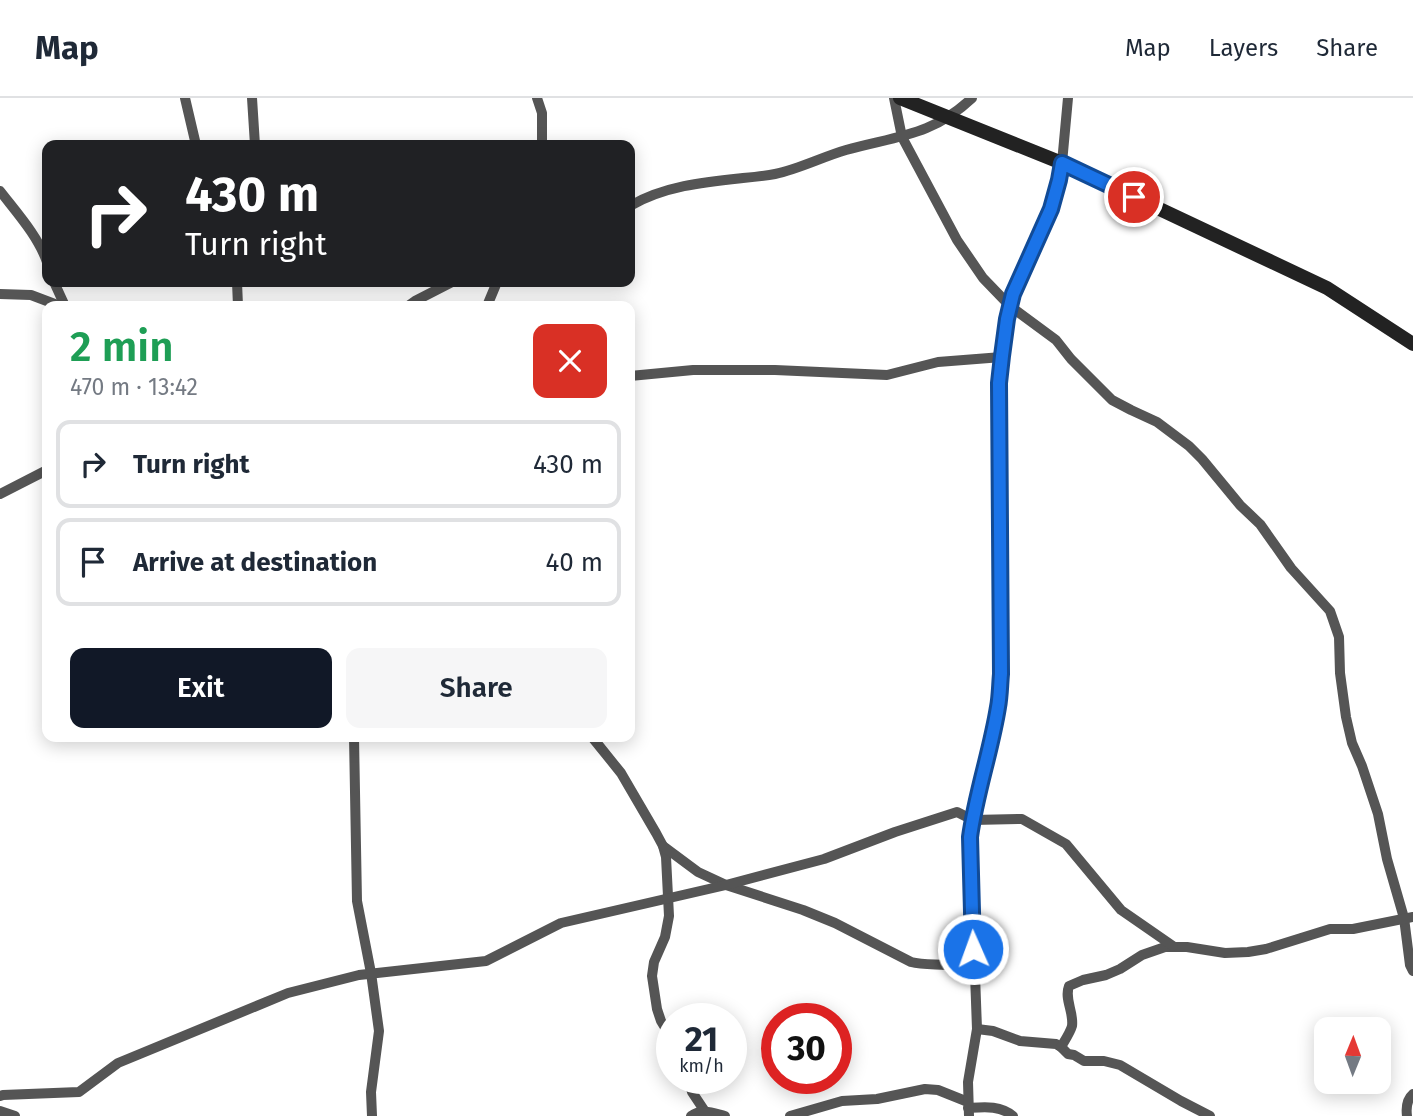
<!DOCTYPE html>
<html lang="en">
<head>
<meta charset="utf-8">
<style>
	:root { --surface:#fff; --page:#f6f6f7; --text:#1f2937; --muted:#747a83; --line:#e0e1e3; --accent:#111827 }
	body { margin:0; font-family:"Fira Sans",sans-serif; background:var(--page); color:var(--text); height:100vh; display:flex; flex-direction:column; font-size:26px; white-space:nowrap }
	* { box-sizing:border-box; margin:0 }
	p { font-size:23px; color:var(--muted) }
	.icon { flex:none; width:38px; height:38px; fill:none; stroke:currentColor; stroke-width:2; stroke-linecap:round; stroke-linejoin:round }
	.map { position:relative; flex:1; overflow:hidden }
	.drawer { position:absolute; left:42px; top:203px; width:593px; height:441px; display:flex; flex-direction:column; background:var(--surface); border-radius:14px; box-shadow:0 4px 18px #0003 }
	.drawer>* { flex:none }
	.guide { position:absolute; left:42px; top:42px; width:593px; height:147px; border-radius:14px; box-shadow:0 4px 18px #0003; background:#202124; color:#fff; overflow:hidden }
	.needle { width:46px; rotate:1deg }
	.controls { position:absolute; left:1314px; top:919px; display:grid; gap:14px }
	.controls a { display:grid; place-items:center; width:77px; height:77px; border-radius:14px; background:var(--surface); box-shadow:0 4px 18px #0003; font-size:35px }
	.speed { position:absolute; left:656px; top:905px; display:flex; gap:14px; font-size:35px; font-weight:700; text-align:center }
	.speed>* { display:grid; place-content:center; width:91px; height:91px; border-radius:50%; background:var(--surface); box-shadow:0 4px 18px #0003; line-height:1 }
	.speed small { font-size:18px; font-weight:400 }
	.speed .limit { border:10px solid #d22; background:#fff; color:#111 }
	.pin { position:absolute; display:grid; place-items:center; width:60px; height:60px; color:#fff; margin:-30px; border:4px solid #fff; border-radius:50%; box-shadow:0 2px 7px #0007 }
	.me { position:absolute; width:77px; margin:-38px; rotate:358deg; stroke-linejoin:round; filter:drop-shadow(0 0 5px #0008) }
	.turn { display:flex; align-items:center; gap:24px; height:147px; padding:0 28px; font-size:32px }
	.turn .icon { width:91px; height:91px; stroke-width:2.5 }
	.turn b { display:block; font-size:49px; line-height:60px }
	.round { display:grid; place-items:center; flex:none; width:74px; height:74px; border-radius:14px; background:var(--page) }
	.head { display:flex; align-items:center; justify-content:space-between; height:119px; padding:0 28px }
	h1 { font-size:42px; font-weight:600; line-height:52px; color:#1e9e55 }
	.primary-button { display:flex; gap:14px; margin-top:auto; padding:14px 28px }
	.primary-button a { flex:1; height:80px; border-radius:14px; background:var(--accent); color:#fff; font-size:28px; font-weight:600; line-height:80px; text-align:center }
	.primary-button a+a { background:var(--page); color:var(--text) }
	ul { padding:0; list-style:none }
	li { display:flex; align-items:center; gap:21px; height:88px; margin:0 14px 10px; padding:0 14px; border:4px solid var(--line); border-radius:14px }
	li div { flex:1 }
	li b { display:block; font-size:26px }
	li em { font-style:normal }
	header { display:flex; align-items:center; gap:42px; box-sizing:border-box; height:98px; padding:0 35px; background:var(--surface); border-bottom:2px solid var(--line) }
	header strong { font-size:33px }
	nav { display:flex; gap:38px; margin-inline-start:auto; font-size:24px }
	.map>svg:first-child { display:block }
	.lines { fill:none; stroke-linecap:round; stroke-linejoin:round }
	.minor { stroke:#555; stroke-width:10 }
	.secondary { stroke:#222; stroke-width:14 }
	.route-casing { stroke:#114b97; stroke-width:18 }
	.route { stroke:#1a73e8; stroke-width:12 }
</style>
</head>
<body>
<header>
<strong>Map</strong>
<nav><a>Map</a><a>Layers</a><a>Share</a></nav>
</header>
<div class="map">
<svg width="1413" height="1018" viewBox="0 0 1413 1018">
	<rect width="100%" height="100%" fill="#fff"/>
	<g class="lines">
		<g class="minor">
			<path d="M185,0l11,47"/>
			<path d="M252,0l3,47"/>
			<path d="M537,0l5,15v32"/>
			<path d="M894,0l8,39 55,103 26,38 27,28 46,34 15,19 41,41 19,10 26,12 32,24 13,13 38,46 20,19 31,44 39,43 9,26 1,36 6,44 6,26 10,23 16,48 9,45 17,59 6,47 3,6"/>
			<path d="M0,93c17,22 38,45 47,71"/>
			<path d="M630,108c34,-20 75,-24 113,-28 11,-1 22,-2 32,-4 24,-5 47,-17 71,-24 50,-14 86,-14 126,-52"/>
			<path d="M54,184l11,24"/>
			<path d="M237,184l1,24"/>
			<path d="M0,196l31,1 29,11"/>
			<path d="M408,208l7,-5 37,-19"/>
			<path d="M487,208l10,-24"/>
			<path d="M630,278l63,-6h82l112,5 51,-13 64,-5"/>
			<path d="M0,396l47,-24"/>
			<path d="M354,639l3,164 14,72 8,58 -8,61 1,24"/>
			<path d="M592,639l29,36 35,60 7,13 3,11 3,59 -4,21 -11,25 -2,14 5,33 4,12 11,18"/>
			<path d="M663,748l35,26 28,13 77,25 32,13 76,39c20,5 45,-1 63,11"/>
			<path d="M977,931l16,2 27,10 36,3 5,3 7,7 6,1 10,6h20l16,4 61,36 29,15"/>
			<path d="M1061,949c4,-7 9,-14 11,-21 2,-14 -8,-27 -3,-40l14,-6 23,-5 14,-6 22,-14 23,-8h22l38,6 23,-1 18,-3 64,-20h23l60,-12"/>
			<path d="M688,980l4,14 16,24"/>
			<path d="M0,998l3,-1 76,-3 39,-29 170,-70 71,-18 127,-14 75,-38 165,-38 98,-26 71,-27 62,-20 16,8 49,-1 44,25 55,66 52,36"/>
			<path d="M968,1010c16,-1 32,-3 45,8"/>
			<path d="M0,1013l15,5"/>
			<path d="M691,1018c11,-8 22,-3 34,0"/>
			<path d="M790,1018l52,-15 35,-2 48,-10 13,1 30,12"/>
			<path d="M969,1018l-1,-34 9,-53 -7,-192c5,-35 16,-68 23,-102 5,-20 6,-40 8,-61l-1,-304 5,-40 8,-36 42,-96 7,-35 6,-65"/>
			<path d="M1407,1018c-1,-8 -1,-16 6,-22"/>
		</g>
		<path class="secondary" d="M900,0l162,65 265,125 86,56"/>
	</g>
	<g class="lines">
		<g class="route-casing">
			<path id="route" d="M973,851l-3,-112c6,-44 21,-86 28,-130 2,-10 2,-22 3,-33l-2,-291 3,-27 5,-37 6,-25 38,-85 8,-29 3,-17 72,34"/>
		</g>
		<use href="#route" class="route"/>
	</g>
</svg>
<div class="controls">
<a><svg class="needle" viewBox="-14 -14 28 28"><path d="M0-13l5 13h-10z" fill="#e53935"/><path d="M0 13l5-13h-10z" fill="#747a83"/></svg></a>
</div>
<div class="speed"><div>21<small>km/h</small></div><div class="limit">30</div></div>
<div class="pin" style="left:1134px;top:99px;background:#d93025"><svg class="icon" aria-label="arrive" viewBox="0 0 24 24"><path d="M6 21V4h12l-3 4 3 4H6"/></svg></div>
<svg class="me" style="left:973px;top:851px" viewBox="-20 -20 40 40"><circle r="17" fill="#1a73e8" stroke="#fff" stroke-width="3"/><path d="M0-11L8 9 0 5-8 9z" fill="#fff"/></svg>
<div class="guide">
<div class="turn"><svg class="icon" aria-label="right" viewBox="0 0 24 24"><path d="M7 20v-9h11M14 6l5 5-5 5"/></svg><div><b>430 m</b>Turn right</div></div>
</div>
<section class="drawer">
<div class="head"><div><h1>2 min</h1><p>470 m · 13:42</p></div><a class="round" style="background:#d93025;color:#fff"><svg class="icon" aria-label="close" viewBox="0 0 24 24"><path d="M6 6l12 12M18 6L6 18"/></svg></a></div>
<ul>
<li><svg class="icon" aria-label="right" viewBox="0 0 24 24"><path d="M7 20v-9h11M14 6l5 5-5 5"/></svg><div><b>Turn right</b></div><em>430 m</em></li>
<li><svg class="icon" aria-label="arrive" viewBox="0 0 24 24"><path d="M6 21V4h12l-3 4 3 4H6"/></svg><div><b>Arrive at destination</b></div><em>40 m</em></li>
</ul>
<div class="primary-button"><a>Exit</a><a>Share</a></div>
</section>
</div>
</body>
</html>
